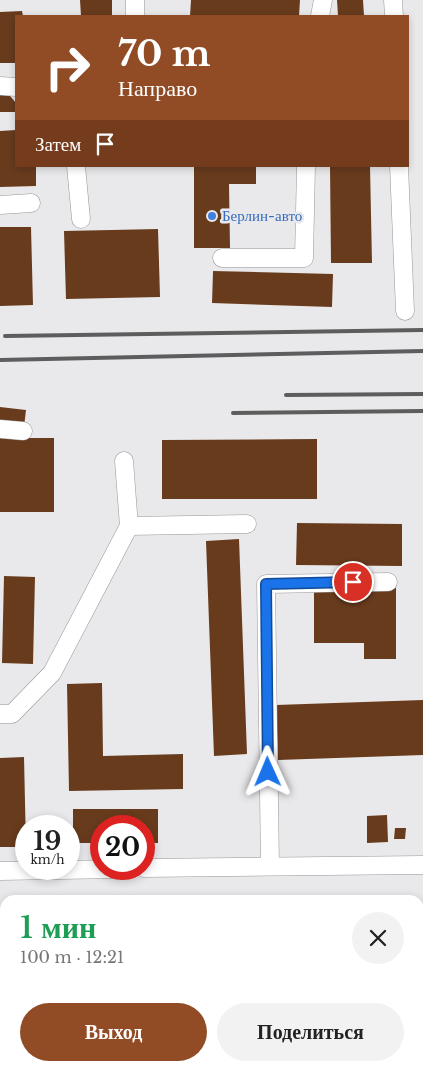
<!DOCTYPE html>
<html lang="ru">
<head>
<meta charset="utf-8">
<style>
	:root { --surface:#fff; --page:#f2f2f2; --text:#222; --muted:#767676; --accent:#914b25 }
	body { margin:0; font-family:"Libre Baskerville",serif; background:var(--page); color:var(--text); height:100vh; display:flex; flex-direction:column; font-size:19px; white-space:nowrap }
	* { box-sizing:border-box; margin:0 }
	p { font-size:16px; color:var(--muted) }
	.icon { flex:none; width:28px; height:28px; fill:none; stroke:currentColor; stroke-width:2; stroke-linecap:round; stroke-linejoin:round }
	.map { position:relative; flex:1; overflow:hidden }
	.drawer { position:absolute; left:0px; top:895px; width:424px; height:176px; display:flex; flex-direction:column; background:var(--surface); border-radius:15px 15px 0 0; box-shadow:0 2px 8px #0003 }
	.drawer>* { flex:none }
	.top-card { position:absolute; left:15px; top:15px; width:394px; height:152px; border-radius:0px; box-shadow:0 2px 8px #0003; background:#914b25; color:#fff; overflow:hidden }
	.speed { position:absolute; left:15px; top:815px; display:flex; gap:10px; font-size:25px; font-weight:700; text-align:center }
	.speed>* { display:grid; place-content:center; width:65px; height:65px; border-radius:50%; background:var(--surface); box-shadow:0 2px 8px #0003; line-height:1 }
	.speed small { font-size:12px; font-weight:400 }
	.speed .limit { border:8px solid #d22; background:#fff; color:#111 }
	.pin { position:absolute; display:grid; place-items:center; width:42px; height:42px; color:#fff; margin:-21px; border:2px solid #fff; border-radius:50%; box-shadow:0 1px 5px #0007 }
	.me { position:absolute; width:55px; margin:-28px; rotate:359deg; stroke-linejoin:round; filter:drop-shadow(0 0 4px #0008) }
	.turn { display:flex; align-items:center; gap:18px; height:105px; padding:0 20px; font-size:22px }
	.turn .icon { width:65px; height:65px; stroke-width:2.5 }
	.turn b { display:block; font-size:35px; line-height:42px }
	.then { display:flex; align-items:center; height:48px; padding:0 20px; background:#0003; gap:10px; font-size:19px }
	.round { display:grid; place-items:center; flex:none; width:52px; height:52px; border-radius:26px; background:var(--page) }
	.headline { display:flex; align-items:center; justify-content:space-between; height:85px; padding:0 20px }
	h1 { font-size:30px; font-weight:600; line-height:38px; color:#1e9e55 }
	.primary-button { display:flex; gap:10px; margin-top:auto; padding:10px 20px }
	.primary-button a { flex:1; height:58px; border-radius:30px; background:var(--accent); color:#fff; font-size:20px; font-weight:600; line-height:58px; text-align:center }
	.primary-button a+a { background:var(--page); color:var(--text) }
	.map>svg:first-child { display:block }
	.green { fill:#9fc396 }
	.building { fill:#683b1d }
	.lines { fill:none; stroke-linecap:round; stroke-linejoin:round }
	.minor-casing { stroke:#979799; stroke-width:19 }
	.minor { stroke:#fff; stroke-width:18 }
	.rail { stroke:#5d5d5e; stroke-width:4 }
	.route-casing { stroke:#114b97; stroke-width:12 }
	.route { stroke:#1a73e8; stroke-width:9 }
	.shop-dot { fill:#3f7fe0; stroke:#e9e9eb; stroke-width:2 }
	.labels { text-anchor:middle; stroke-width:5; stroke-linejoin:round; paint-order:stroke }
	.shop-label { font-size:15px; fill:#366cbe; stroke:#e9e9eb; text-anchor:start }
</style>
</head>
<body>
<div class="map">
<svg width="423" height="1071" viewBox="0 0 423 1071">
	<rect width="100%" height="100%" fill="#e9e9eb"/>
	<rect class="green" x="0" y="992" width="5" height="55"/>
	<g class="building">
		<path d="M80,0h32v16h-31z"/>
		<path d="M191,0h109l-1,16h-109z"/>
		<path d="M337,0h26l1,16h-26z"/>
		<path d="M22,11l1,5h-7v47h-16v-51z"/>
		<path d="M0,91h6l10,12v9h-16z"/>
		<path d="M16,130v36h20v20l-36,1v-56z"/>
		<path d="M194,166h62v18h-27l1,64h-36z"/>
		<path d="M330,166h40l2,97h-41z"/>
		<path d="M0,227h31l2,78 -33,1z"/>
		<path d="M158,229l2,68 -94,2 -2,-68z"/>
		<path d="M213,271l120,3 -1,33 -120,-4z"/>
		<path d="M0,407l26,3 -2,17 -24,-2z"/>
		<rect x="0" y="438" width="54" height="74"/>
		<path d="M317,439v60h-155v-59z"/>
		<path d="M297,523l105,1v42l-106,-1z"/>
		<path d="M239,539l8,215 -33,2 -8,-215z"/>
		<path d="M4,576l31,1 -2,87 -31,-1z"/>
		<path d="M314,588h82v71h-32v-16h-50z"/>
		<path d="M102,683l1,73 80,-2v35l-114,2 -2,-107z"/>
		<path d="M423,700v55l-145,5 -2,-55z"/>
		<path d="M24,757l2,90h-26v-89z"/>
		<path d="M73,809h85v34h-14v-17h-43v17h-28z"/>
		<path d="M387,815l1,27 -21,1v-27z"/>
		<path d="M395,828h11l-1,11h-11z"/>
		<rect x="0" y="920" width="5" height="25"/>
		<rect x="50" y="1066" width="191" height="5"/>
		<rect x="321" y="1066" width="33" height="5"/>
		<rect x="363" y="1066" width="35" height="5"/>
	</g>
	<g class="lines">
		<g class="minor-casing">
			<g id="minor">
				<path d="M135,0v16"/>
				<path d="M393,0l1,16"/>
				<path d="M320,16l3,-16"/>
				<path d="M0,86l16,1"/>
				<path d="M76,166l5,53"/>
				<path d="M399,166l6,145"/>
				<path d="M0,205l31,-2"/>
				<path d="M222,258h82l2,-92"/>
				<path d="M0,429l23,2"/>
				<path d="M124,461l5,65"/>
				<path d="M0,714h12l40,-41 77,-147 118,-2"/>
				<path d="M270,866l-4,-282 122,-2"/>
				<path d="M144,868l279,-3"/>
				<path d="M0,871l119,-2"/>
				<path d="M0,975h5"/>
				<path d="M25,1066v5"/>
			</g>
		</g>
		<use href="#minor" class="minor"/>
		<g class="rail">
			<path d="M5,336l418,-6"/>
			<path d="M0,360l423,-9"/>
			<path d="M286,395l137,-1"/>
			<path d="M233,413l190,-2"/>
		</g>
	</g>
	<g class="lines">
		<g class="route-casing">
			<path id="route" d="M268,772l-2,-188 87,-2"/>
		</g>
		<use href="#route" class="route"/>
	</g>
	<circle class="shop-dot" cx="212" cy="216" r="5"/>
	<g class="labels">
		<g class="shop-label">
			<text x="222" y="221">Берлин-авто</text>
		</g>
	</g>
</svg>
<div class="speed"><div>19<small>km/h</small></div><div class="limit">20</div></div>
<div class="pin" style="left:353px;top:582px;background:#d93025"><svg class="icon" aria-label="arrive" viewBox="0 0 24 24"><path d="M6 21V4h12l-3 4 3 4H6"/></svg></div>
<svg class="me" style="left:268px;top:772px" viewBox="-20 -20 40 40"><path d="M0-17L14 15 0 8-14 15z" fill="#1a73e8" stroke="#fff" stroke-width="4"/></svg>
<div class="top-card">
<div class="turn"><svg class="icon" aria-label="right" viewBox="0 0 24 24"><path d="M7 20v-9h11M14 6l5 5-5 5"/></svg><div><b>70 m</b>Направо</div></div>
<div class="then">Затем<svg class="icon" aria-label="arrive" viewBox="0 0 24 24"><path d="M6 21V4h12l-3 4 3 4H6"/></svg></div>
</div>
<section class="drawer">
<div class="headline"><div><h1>1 мин</h1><p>100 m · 12:21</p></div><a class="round"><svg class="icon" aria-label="close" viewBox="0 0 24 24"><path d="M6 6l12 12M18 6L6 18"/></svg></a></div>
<div class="primary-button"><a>Выход</a><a>Поделиться</a></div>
</section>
</div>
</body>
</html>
